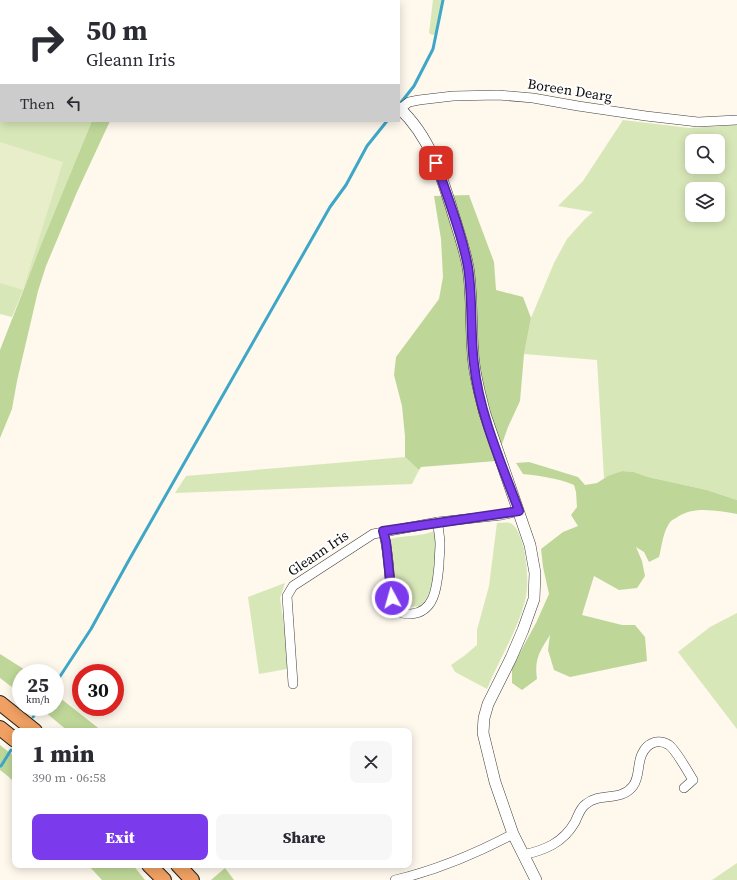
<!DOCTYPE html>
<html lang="en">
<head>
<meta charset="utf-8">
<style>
	:root { --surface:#fff; --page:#f7f7f7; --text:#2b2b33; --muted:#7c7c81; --accent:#7c3aed }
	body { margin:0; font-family:"Source Serif 4",serif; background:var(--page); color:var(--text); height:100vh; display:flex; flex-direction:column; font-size:15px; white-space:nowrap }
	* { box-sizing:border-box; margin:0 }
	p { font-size:13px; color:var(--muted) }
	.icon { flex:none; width:22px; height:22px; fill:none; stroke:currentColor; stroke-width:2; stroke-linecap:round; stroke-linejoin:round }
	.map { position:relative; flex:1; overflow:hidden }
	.details { position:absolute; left:12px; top:728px; width:400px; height:140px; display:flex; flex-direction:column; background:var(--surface); border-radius:8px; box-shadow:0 2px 10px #0003 }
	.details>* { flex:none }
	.hud { position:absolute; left:0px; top:0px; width:400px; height:122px; box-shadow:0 2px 10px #0003; background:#fff; color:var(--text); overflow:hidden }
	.controls { position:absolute; left:685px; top:134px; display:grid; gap:8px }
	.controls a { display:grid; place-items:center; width:40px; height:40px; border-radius:8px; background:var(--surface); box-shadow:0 2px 10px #0003; font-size:20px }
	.speed { position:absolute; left:12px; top:664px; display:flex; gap:8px; font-size:20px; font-weight:700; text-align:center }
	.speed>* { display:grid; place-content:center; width:52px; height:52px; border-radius:50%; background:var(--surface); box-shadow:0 2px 10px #0003; line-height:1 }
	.speed small { font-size:10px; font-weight:400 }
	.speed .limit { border:6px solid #d22; background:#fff; color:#111 }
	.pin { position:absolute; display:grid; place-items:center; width:34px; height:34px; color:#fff; margin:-17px; border-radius:8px; box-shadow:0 2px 6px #0006 }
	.me { position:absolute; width:44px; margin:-22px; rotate:354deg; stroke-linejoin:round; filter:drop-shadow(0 0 3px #0008) }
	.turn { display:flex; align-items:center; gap:14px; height:84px; padding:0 20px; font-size:18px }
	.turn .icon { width:52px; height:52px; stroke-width:2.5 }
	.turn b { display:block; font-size:28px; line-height:34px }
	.then { display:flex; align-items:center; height:38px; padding:0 20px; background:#0003; gap:8px; font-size:15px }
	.round { display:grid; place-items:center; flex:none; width:42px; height:42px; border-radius:8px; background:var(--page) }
	.summary { display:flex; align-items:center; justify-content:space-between; height:68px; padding:0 20px }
	h1 { font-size:24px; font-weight:800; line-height:30px }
	.cta { display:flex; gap:8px; margin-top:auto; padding:8px 20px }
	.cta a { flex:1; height:46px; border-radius:8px; background:var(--accent); color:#fff; font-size:16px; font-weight:800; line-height:46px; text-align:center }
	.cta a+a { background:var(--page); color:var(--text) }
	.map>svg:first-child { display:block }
	.green { fill:#d8e7b8; fill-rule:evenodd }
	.forest { fill:#bed798 }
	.pitch { fill:#e8eeca }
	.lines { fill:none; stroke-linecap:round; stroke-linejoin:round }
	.stream { stroke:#3ea6c6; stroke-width:3 }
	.river { stroke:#b4e6f3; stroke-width:18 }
	.minor-casing { stroke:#3f3f3f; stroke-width:10 }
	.tertiary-casing { stroke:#3f3f3f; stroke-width:12 }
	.trunk-casing { stroke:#1d1d1d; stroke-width:16 }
	.minor { stroke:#fff; stroke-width:9 }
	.tertiary { stroke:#fff; stroke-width:11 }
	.trunk { stroke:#f0a062; stroke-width:14 }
	.route-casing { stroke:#51269a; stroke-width:10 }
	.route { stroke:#7c3aed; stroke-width:7 }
	.labels { text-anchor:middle; stroke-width:4; stroke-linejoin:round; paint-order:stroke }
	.street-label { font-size:14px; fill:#0c0c0c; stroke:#fff }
</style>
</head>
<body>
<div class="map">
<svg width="737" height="880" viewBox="0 0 737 880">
	<rect width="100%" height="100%" fill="#fef8ed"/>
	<g class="green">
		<path d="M433,0h9l-6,34 -4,1 -3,-2z"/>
		<path d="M0,76l1,45h91l-80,196 -12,-3z"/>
		<path d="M623,120l66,8 48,-3v375l-30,-10 -59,-13 -14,-5 -12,-1 -18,7 -7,-118 -73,-6 7,-36 23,-55 13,-24 18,-20 8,-7 -35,-6 25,-25zM692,141h26v26h-26zM692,189h26v26h-26z"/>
		<path d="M405,457l14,13 -7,14 -237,9 11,-17z"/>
		<path d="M497,523c4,0 9,-1 13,0 8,3 12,19 14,26 3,17 5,36 1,52 -8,31 -26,58 -38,88l-32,-17 -4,-7 13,-9 13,-11v-15l12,-44z"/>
		<path d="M434,531l3,3c-2,23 1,56 -17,72l-13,1 -7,-2 -3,-14 -7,-52c14,-4 31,-2 44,-8z"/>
		<path d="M285,583l-5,15 7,48v23l-28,5 -11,-77z"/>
		<path d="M737,613v116l-59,-77 32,-25z"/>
		<path d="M737,863v17h-25z"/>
	</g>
	<g class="forest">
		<path d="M92,121h18l-33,71 -31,74 -8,25 -21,90 -5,28 -12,29v-88l41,-105z"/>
		<path d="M469,195l25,67 2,28 27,7 8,21 -7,36 -4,47 -12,26 -12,34 -75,6 -2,3 -14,-13v-21l-3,-30 -8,-31 2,-18 43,-58 4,-22 -2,-38 -7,-43z"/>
		<path d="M529,462l49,15 7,8 12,-2 11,-7 14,-5 12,1 14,5 59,13 30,10v14c-19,-3 -41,-8 -58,2 -2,2 -6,3 -8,5 -8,9 -9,25 -12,36l-10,5 -5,-10 -8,-5 6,14 3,15 -8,12 -18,2 -25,-14 -12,39 40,10h13l10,12 2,24 -77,16 -16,-7 -6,-20 2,-15c-10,16 -16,24 -13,44l-15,11 -10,-7v-16l24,-44 13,-29 -6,-27 -2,-18 22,-17 15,-6 -7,-11 6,-8 -1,-15 -2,-7c-17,-7 -33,-9 -51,-11l-7,-11z"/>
		<path d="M0,654l30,19h-9v21l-21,-16z"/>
		<path d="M55,694l47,37h-34l-29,-24h16z"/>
		<path d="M0,745l15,12v27l-6,-7 -9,-7z"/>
		<path d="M88,865h45l12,15h-43z"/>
		<path d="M225,868l9,12h-23z"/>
	</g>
	<path class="pitch" d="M0,142l63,20 -40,128 -23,-7z"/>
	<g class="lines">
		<g class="stream">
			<path d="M399,105l15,-19 19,-37 10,-49"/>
			<path d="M55,684l36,-55 38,-69 201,-353 16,-22 21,-39 20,-25"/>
			<path d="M33,717l7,-10"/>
			<path d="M0,766h1l10,-16"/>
		</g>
		<g class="river">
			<path d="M0,53l1,3"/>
			<path d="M0,70h1"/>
		</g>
		<g class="minor-casing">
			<g id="minor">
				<path d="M162,1l1,-1"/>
				<path d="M400,109l9,-7 10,-2 34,-4 45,-1 35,3 45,8 68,10 52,6 39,-2"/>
				<path d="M383,531c5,17 6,35 7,52 1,8 1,17 5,24 2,6 11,7 16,7 25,-2 26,-30 28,-49 0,-7 1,-14 1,-21 0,-7 -2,-14 -2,-22"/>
				<path d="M293,684l-6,-88 6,-10 80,-52 65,-12 64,-7 17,-4"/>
				<path d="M523,855c22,-5 40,-12 52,-33 3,-6 5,-14 11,-18 14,-12 35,-2 47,-18 7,-9 4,-22 9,-32 5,-11 16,-16 27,-9 7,5 19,27 24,35l-9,8"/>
				<path d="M395,880c42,-10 80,-26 118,-46"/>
			</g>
		</g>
		<g class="tertiary-casing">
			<g id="tertiary">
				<path d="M30,0l8,1"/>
				<path d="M399,108c32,29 44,72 56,112 5,16 10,31 13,47 5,32 2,65 6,97 2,17 7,34 11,50l45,131 5,28 -1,26 -11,31 -12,28 -23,46 -4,14 -1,15 12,49 18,52 23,46"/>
			</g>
		</g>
		<g class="trunk-casing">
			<g id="trunk">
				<path d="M0,703l35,28"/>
				<path d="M0,728l15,12"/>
				<path d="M149,865l15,15"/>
				<path d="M178,865l14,15"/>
			</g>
		</g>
		<use href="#minor" class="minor"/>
		<use href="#tertiary" class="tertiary"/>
		<use href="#trunk" class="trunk"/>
	</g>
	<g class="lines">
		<g class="route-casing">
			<path id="route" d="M392,598l-6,-56 -3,-11 136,-20c-17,-46 -40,-98 -45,-147 -4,-32 -1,-65 -6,-97 -6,-34 -21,-71 -32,-104"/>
		</g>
		<use href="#route" class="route"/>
	</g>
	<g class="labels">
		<g class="street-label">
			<text transform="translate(570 90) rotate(9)" y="5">Boreen Dearg</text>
			<text transform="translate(318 553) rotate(-34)" y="5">Gleann Iris</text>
		</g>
	</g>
</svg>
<div class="controls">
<a><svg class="icon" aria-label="search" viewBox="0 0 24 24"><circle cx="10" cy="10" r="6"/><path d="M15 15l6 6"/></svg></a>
<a><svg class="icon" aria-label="layers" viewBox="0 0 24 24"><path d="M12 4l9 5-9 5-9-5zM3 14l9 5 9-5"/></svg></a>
</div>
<div class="speed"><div>25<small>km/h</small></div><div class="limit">30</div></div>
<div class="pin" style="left:436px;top:163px;background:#d93025"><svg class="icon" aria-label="arrive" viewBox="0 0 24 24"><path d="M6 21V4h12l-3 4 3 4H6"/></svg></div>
<svg class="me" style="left:392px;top:598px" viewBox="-20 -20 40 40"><circle r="17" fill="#7c3aed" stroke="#fff" stroke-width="3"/><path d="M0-11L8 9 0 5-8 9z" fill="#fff"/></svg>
<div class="hud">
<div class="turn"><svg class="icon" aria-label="right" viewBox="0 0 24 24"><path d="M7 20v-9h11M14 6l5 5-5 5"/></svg><div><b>50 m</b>Gleann Iris</div></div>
<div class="then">Then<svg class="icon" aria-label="left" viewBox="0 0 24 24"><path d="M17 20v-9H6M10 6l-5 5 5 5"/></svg></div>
</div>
<section class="details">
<div class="summary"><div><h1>1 min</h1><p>390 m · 06:58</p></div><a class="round"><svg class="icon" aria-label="close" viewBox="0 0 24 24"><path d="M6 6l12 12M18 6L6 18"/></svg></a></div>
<div class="cta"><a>Exit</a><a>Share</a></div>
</section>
</div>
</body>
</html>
